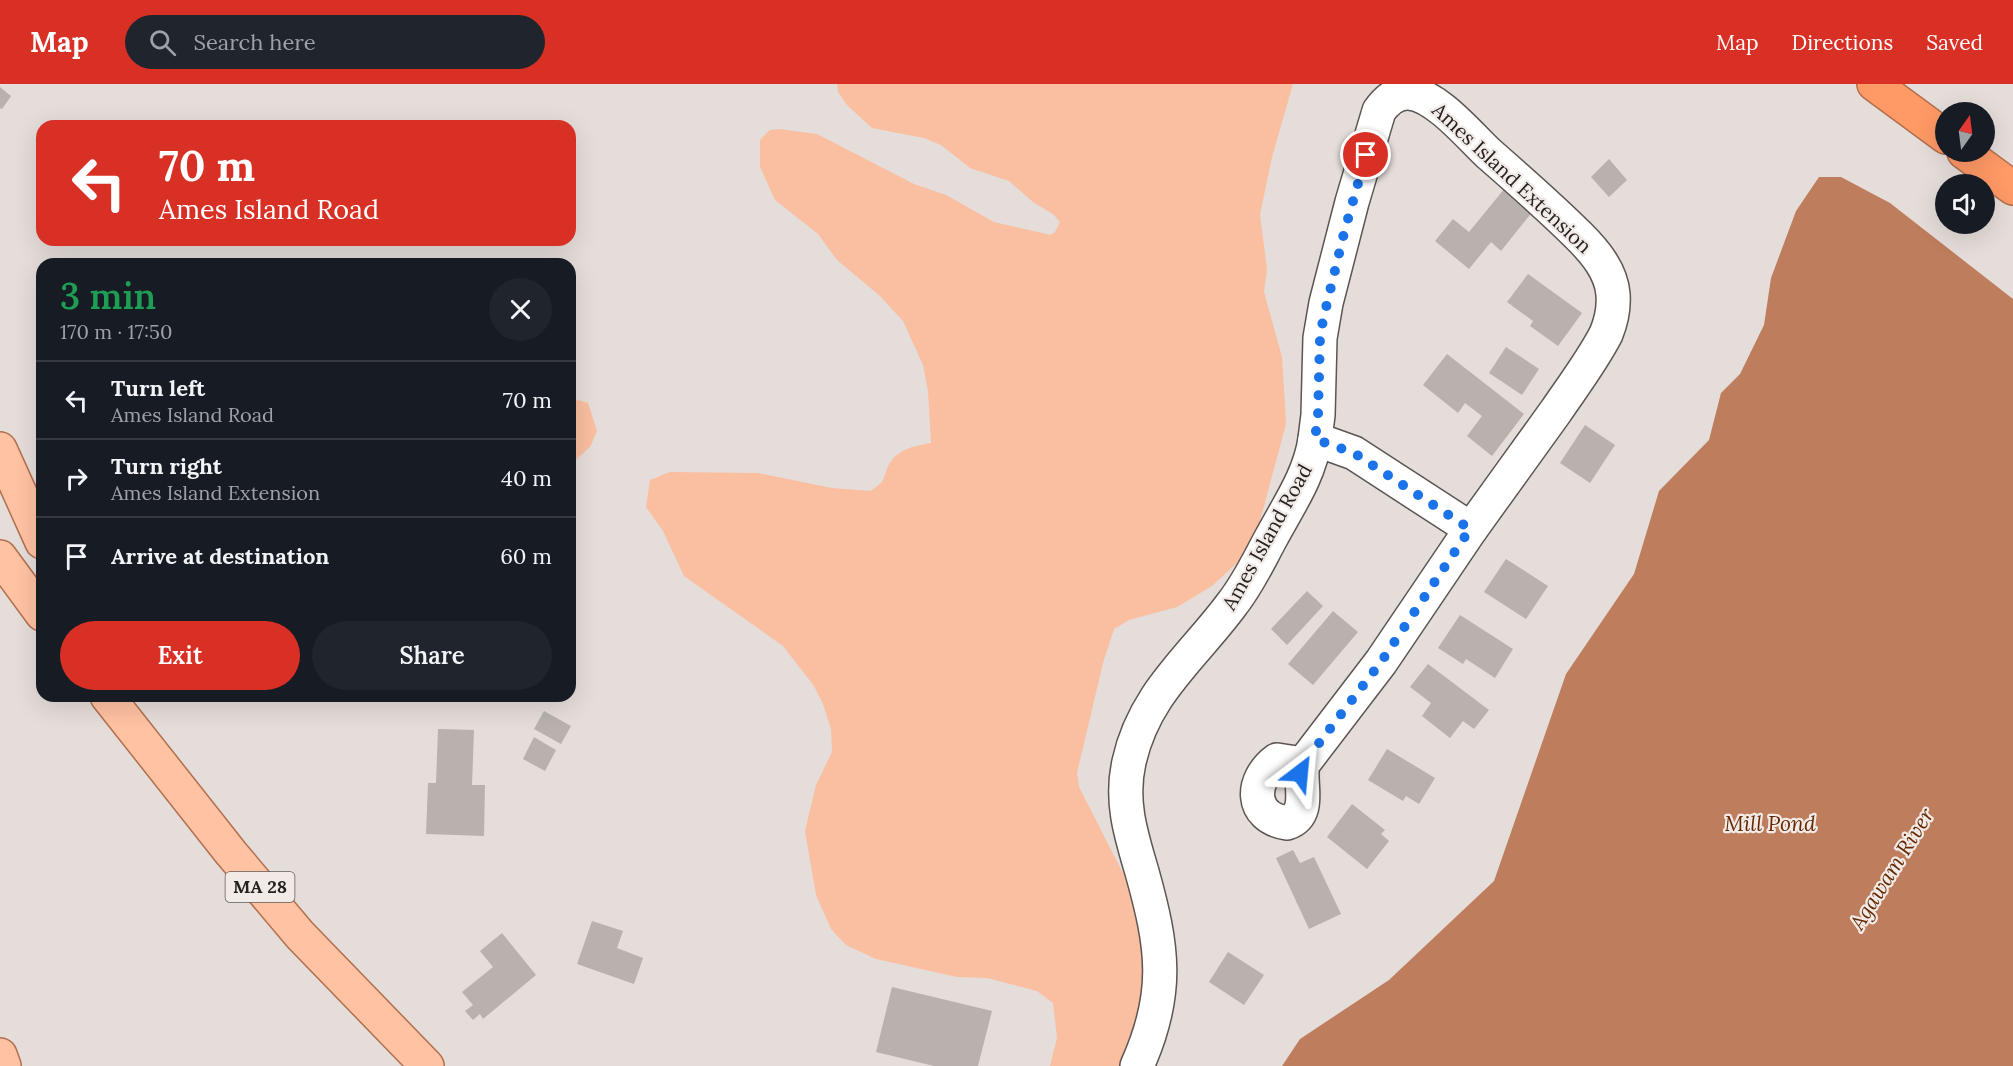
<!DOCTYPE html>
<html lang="en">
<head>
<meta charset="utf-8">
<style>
	:root { --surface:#171b24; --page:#20242c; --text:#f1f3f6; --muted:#9ea1a6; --line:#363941; --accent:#d93025 }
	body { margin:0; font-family:Lora,serif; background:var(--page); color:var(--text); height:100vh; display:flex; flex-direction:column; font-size:22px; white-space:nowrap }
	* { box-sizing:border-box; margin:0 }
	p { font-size:20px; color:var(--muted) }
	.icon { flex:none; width:33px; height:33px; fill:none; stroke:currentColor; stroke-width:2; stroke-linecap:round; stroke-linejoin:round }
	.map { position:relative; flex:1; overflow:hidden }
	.sheet { position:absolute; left:36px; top:174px; width:540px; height:444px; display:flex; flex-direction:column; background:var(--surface); border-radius:18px; box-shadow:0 6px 24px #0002 }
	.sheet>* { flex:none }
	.hud { position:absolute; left:36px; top:36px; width:540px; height:126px; border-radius:18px; box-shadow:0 6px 24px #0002; background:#d93025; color:#fff; overflow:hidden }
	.needle { width:39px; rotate:14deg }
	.tools { position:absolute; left:1935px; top:18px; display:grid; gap:12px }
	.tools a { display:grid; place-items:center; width:60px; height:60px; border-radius:50%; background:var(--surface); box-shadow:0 6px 24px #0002; font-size:30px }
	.pin { position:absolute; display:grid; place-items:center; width:51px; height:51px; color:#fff; margin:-26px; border:3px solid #fff; border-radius:50%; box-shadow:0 2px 6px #0007 }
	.me { position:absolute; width:66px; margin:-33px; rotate:29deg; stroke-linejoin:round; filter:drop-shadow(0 0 4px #0008) }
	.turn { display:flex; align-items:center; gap:21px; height:126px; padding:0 24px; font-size:27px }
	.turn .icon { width:78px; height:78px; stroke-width:2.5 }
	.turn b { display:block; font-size:42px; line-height:51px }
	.round { display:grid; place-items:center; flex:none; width:63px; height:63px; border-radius:32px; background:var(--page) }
	.summary { display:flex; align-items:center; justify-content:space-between; height:102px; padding:0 24px }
	h1 { font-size:36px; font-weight:600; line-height:45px; color:#1e9e55 }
	.cta { display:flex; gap:12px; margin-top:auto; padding:12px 24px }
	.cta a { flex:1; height:69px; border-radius:36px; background:var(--accent); color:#fff; font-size:24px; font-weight:600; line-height:69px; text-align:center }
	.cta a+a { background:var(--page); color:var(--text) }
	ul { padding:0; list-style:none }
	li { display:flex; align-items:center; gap:18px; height:78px; padding:0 24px; border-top:2px solid var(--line) }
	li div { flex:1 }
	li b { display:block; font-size:22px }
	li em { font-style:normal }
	header { display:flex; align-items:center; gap:36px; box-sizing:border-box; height:84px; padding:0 30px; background:var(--accent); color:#fff }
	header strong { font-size:28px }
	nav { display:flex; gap:33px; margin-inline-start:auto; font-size:21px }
	.search { width:420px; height:54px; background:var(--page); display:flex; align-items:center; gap:15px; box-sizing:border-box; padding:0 21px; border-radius:33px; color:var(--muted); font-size:22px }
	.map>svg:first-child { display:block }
	.green { fill:#fabea0 }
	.water { fill:#be7d5c }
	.building { fill:#b8b1ad }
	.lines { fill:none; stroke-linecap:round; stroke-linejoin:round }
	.minor-casing { stroke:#5c5552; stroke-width:36 }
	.major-casing { stroke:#b26f4e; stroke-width:36 }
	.highway-casing { stroke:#b26f4e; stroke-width:36 }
	.minor { stroke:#fff; stroke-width:33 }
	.major { stroke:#ffc2a3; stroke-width:33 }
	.highway { stroke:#f96; stroke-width:33 }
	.route { stroke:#1a73e8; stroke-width:10; stroke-dasharray:0 18 }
	.labels { text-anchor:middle; stroke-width:4.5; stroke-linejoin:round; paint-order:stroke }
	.shield { fill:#f2eae7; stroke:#625d5c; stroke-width:1.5 }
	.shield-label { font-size:18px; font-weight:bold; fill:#242120 }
	.street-label { font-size:20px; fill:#242120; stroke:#f2eae7 }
	.water-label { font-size:21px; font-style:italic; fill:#652801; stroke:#f2eae7 }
</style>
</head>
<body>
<header>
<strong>Map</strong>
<div class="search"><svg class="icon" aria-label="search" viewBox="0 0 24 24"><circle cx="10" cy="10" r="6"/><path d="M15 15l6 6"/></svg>Search here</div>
<nav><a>Map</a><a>Directions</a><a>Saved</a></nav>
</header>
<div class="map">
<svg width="2013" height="982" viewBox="0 0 2013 982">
	<rect width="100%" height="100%" fill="#e5ddd9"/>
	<g class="green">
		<path d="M837,0h456l-21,73 -12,58 7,54 -3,23 18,65 4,67 -29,108 -19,30 -26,24 -35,21 -48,13 -15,9 -11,34 -26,110 2,14 50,98 12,60 12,34 -16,87h-87l7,-28 -4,-35 -16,-12 -50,-13 -30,-1 -81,-18 -30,-14 -15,-16 -15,-34 -11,-64 11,-46 16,-33 -1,-23 -8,-25 -9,-18 -31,-40 -99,-70 -21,-45 -17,-24 4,-27 20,-8 88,1 74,15 39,3c13,-10 11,-8 16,-22 7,-19 26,-23 44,-26l-3,-52 -5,-26 -20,-44 -23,-25 -43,-36 -19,-26 -43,-34 -15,-33v-27l10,-10 9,-1 38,5 97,50 32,11 48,27 57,13 4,-3 5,-10 -7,-8 -20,-12 -24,-21 -39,-13 -29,-23 -17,-7 -52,-10 -25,-23 -9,-13z"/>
		<path d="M578,316l10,3 9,28 -7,16 -20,18v-63z"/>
	</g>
	<path class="water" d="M1819,93h22l49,26 123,96v767h-731l18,-27 89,-59 105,-99 72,-207 68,-100 25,-83 50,-51 12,-47 19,-19 24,-49 7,-47 25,-67z"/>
	<g class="building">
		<path d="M0,3l11,9 -9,13 -2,-1z"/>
		<path d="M1609,75l18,21 -18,17 -18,-20z"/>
		<path d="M1505,104l28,23 -32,40 -10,-9 -22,27 -34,-28 18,-22 16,13z"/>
		<path d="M1528,190l54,39 -24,33 -28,-20 3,-5 -26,-19z"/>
		<path d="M1506,263l33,22 -17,26 -33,-22z"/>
		<path d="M1447,270l77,60 -32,42 -25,-20 15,-20 -17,-13 -7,10 -35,-28z"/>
		<path d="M1585,341l30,20 -25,38 -30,-20z"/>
		<path d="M1506,475l42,27 -22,33 -42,-27z"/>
		<path d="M1307,507l16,15 -36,39 -16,-16z"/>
		<path d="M1333,527l25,21 -45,53 -25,-21z"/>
		<path d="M1460,531l53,34 -18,29 -29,-19 -3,5 -25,-16z"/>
		<path d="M1428,580l61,46 -15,19 -11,-8 -13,17 -28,-22 9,-13 -21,-16z"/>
		<path d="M544,627l27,15 -10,18 -27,-15z"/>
		<path d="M438,645l36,1 -2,55h13l-1,51 -58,-2 2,-51h8z"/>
		<path d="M534,653l22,13 -11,21 -22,-12z"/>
		<path d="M1387,665l48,29 -16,26 -13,-8 -3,5 -35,-21z"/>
		<path d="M1352,720l33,26 -4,4 8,7 -22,28 -40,-32z"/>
		<path d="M1293,766l7,13 14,-6 27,57 -32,15 -33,-71z"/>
		<path d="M592,837l31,10 -6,17 26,10 -9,26 -57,-20z"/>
		<path d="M502,849l34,42 -53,44 -3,-5 -7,6 -8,-9 8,-6 -11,-13 31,-25 -13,-16z"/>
		<path d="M1228,868l36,23 -20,30 -35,-23z"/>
		<path d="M892,903l100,24 -14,55h-44l-58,-14z"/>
	</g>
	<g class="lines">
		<g class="minor-casing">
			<g id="minor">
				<path d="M1315,355l3,-24 2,-77 6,-35 26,-101 27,-91c7,-10 16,-19 30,-18 27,2 60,42 79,60 31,27 62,54 91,83 16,16 32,35 34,58 1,13 -2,28 -7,40 -14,27 -33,52 -50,77 -28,39 -57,79 -85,118"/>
				<path d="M1137,982c33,-73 26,-119 5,-194 -11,-37 -22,-71 -13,-110 15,-69 64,-105 103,-158 16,-20 27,-44 39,-66 17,-32 39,-63 44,-99l39,14 117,76 -90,133 -78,102c-5,18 10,50 -16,59 -38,-6 -37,-43 -10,-63l26,4"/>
			</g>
		</g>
		<g class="major-casing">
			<g id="major">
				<path d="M0,365l42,93"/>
				<path d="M0,473l42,57"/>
				<path d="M107,612l124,157 69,82 127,131"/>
				<path d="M0,971l4,11"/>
			</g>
		</g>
		<g class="highway-casing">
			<g id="highway">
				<path d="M1874,0l72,53"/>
				<path d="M1964,68l49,36"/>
			</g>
		</g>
		<use href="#minor" class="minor"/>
		<use href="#major" class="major"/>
		<use href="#highway" class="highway"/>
	</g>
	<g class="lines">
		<path class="route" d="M1300,689l3,-9 78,-102 89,-133 -116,-76 -39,-14 3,-24 2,-77 3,-18 21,-87 22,-78"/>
	</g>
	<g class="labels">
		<rect class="shield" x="225.5" y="788" width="69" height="30" rx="4.5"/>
		<g class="shield-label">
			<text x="260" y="809">MA 28</text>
		</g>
		<g class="street-label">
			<text transform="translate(1512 94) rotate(43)" y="7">Ames Island Extension</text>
			<text transform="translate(1267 453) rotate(-61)" y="7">Ames Island Road</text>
		</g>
		<g class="water-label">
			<text x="1770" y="747">Mill Pond</text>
			<text transform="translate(1892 785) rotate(-58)" y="7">Agawam River</text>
		</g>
	</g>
</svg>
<div class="tools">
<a><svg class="needle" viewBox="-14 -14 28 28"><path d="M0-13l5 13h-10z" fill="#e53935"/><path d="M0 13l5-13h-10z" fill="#9ea1a6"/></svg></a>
<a><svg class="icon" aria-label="sound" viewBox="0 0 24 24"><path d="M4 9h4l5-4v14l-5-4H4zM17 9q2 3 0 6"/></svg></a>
</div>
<div class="pin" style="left:1366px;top:71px;background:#d93025"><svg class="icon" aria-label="arrive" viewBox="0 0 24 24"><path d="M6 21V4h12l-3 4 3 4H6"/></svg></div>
<svg class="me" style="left:1300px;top:689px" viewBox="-20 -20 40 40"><path d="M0-17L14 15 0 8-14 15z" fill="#1a73e8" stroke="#fff" stroke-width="4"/></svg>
<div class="hud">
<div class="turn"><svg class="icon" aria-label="left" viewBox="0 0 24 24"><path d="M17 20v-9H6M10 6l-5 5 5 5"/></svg><div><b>70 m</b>Ames Island Road</div></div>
</div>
<section class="sheet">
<div class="summary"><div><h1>3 min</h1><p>170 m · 17:50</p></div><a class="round"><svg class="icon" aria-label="close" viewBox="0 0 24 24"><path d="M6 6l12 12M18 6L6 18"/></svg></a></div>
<ul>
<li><svg class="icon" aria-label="left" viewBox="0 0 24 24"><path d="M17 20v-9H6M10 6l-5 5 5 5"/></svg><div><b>Turn left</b><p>Ames Island Road</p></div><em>70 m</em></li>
<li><svg class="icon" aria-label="right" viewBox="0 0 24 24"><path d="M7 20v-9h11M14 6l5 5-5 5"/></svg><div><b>Turn right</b><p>Ames Island Extension</p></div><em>40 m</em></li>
<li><svg class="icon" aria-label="arrive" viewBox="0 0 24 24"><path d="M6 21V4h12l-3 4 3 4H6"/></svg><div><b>Arrive at destination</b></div><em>60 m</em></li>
</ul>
<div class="cta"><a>Exit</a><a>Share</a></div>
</section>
</div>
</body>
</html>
